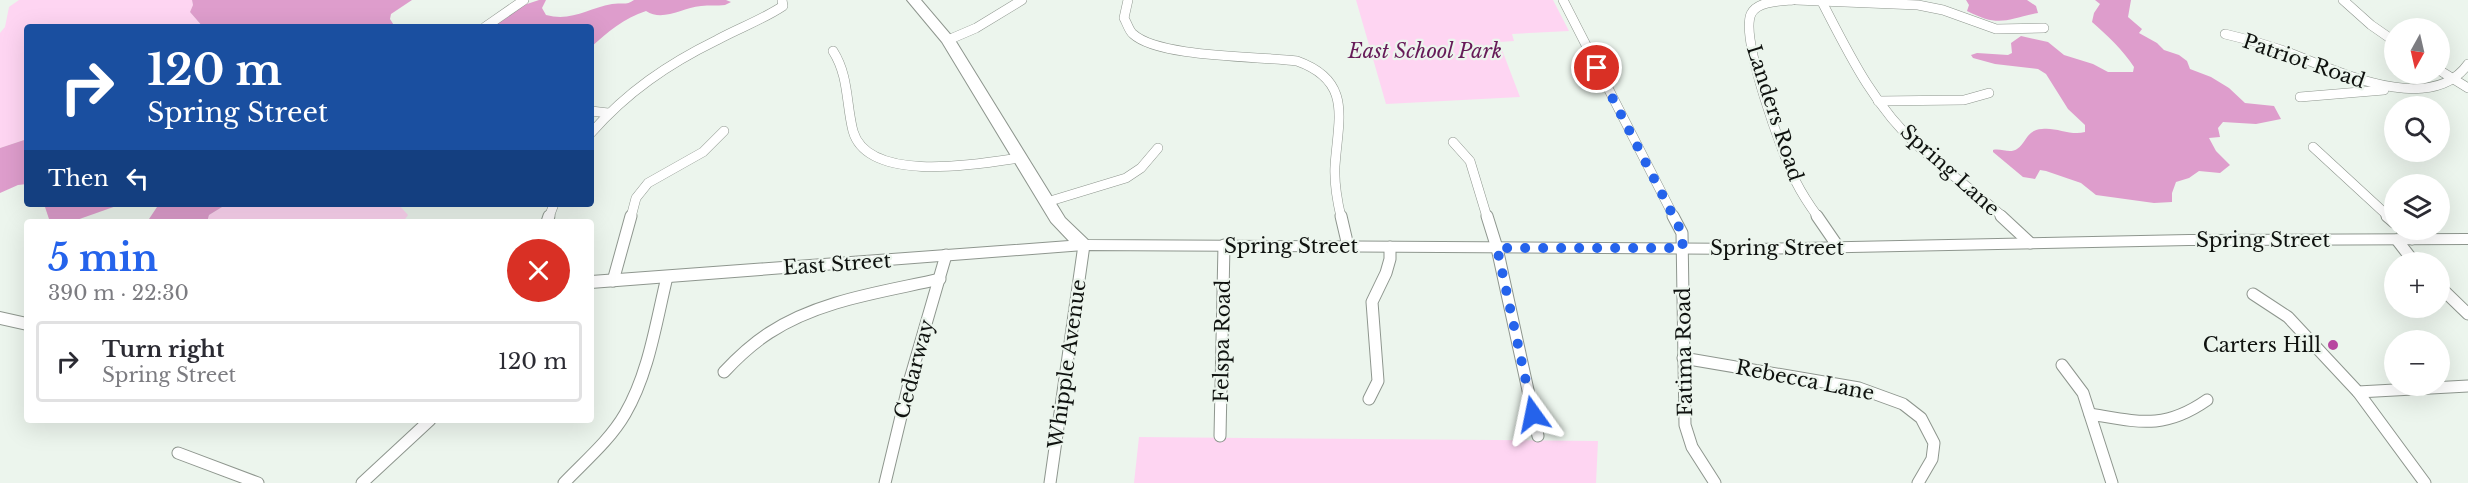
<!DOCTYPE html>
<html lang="en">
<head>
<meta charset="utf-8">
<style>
	:root { --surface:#fff; --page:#f2f2f3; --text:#2b2b33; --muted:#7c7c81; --line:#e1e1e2; --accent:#2563eb }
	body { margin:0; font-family:"Libre Baskerville",serif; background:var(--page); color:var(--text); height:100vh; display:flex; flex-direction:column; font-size:22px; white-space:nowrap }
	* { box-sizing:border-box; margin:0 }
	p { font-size:20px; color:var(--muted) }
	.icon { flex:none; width:33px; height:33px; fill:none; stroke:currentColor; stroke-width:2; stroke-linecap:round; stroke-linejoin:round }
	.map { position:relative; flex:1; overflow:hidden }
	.sheet { position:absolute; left:24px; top:219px; width:570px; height:204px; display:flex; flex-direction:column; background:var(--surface); border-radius:6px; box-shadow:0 6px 24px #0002 }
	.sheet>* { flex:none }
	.guide { position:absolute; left:24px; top:24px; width:570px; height:183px; border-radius:6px; box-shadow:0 6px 24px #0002; background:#1a4fa0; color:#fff; overflow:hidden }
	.needle { width:39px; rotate:188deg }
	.fabs { position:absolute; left:2384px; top:18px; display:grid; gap:12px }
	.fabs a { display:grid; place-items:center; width:66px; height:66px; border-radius:50%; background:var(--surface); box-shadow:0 6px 24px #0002; font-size:30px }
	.pin { position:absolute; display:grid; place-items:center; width:51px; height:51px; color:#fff; margin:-26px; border:3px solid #fff; border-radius:50%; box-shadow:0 2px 6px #0007 }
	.me { position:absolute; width:66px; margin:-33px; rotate:348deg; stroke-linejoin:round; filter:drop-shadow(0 0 4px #0008) }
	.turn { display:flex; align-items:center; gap:21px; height:126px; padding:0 24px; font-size:27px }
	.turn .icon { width:78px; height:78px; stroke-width:2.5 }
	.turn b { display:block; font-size:42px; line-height:51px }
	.then { display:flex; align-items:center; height:57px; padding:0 24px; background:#0003; gap:12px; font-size:22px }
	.round { display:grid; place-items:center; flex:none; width:63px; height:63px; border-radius:32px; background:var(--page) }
	.overview { display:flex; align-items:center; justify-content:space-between; height:102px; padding:0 24px }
	h1 { font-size:36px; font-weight:700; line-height:45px; color:var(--accent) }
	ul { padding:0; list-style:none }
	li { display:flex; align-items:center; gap:18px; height:81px; margin:0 12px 9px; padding:0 12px; border:3px solid var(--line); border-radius:6px }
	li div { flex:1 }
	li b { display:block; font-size:22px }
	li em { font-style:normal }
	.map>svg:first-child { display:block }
	.green { fill:#fed5f2 }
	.forest { fill:#de9dcc }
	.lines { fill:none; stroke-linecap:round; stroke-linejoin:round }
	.street-far1-casing { stroke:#8e968e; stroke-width:10 }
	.street-casing { stroke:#8e968e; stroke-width:13 }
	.secondary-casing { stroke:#8e968e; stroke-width:2 }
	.street-far1 { stroke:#fff; stroke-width:9 }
	.street { stroke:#fff; stroke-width:11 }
	.secondary { fill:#fff; fill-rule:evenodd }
	.route { stroke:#2563eb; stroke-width:10; stroke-dasharray:0 18 }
	.poi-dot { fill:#b846a0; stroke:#ecf5ed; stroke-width:2 }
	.labels { text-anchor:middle; stroke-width:4.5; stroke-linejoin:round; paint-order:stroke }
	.park-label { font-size:20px; font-style:italic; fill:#661b58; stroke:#ecf5ed }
	.street-label { font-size:20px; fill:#0f120f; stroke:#ecf5ed }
	.poi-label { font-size:20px; fill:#0f120f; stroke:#ecf5ed; text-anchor:end }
</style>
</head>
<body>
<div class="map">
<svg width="2468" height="483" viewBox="0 0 2468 483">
	<rect width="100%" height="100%" fill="#ecf5ed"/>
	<g class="green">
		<path d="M19,0h173l1,5 -3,7 13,15h-176v112l-27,9v-115l5,-6 4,-20z"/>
		<path d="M1356,0h197l16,31 -57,3 2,7 -15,1 21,55 -134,7z"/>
		<path d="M227,204h171l10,11 -5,7h-196l2,-7z"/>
		<path d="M1139,437l459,4 -2,42h-462z"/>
	</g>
	<g class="forest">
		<path d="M192,0h220l-21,14 -1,5 5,8h-192l-13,-15 3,-7z"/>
		<path d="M539,0h7l-4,8 4,7c26,7 42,-7 66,-11 9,-2 14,2 22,-4h92l5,2 -6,3c-8,1 -16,0 -24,1 -20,2 -38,16 -55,5 -22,7 -38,21 -55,36v-20h-100l30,-21z"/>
		<path d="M1966,0h61l9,6 2,7c-32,6 -38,15 -71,-2l2,-6z"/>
		<path d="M2095,0h36l-3,17 14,12 -3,4 18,10 7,7 15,5 8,6 3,8 21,8 18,11 16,15 29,3 7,13 -25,5 -33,-2 -5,6 2,9 -11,1 7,13 14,14 -10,8 -21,-2 -10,7 -13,4 -4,11v9l-18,1 -58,-8 -15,-12 -35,-12 -6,-1 -5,9 -12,-2 -30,-25v-2c8,-2 17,4 24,-1 10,-7 9,-19 25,-20 14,-2 29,7 43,3v-7l-17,-16 -22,-35 -8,-5 -43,-5 -22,-6 -2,-3 6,-2 31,2 4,-2 -1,-10 10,-7 27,6 16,13 29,9 15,8h25l1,-5c-11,-17 -27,-32 -42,-45l2,-9 6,-9z"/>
		<path d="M27,139v45l-9,1 -18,8v-45z"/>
		<path d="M44,204h78l-51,18h-21z"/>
		<path d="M159,204h68l-18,11 -2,7h-60z"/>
	</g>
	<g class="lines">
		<g class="street-far1-casing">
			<g id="street-far1">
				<path d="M1128,0l-4,18c3,5 5,13 9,16 26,24 127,22 164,27 56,20 41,58 38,105 -1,18 2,34 6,51"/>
				<path d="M1563,0l111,217"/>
				<path d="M1793,0c-12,1 -36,1 -42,14 -11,25 32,142 45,168 6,12 14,24 22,35"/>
				<path d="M1796,0l122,5 25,5 53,19 48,-1"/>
				<path d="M1821,0c27,52 52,105 97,146 27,25 58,46 85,71"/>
				<path d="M2343,0l28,25 23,16"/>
				<path d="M485,27l39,-27"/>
				<path d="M2225,34c21,5 42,11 62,18 46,17 143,66 181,12"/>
				<path d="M948,40l28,-12 46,-28"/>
				<path d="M833,51c16,25 13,53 20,80 15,53 126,33 166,27"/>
				<path d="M2439,70l29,18"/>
				<path d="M2300,97l84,-7"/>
				<path d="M1878,101l86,-1 25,-7"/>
				<path d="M591,111l17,2"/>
				<path d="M591,133c36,-41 77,-69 126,-93 22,-12 45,-20 66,-34l-1,-6"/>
				<path d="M1453,142l17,19 17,56"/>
				<path d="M2313,147l76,70"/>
				<path d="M1047,202l79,-24 15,-10 17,-20"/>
				<path d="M549,217l5,-13"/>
				<path d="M631,217l5,-19 12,-15 55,-31 21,-21"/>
			</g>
		</g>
		<g class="street-casing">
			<g id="street">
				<path d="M1341,216l7,30"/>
				<path d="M1487,216l10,32 41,188"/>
				<path d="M1673,216l9,17 3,192 7,22 23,36"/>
				<path d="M1817,216l22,32"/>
				<path d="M2001,216l29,27"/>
				<path d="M2387,216l7,6"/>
				<path d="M547,222l2,-6"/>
				<path d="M2402,230l10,9"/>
				<path d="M2397,240l17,22"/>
				<path d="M613,281l18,-65"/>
				<path d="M2439,286l29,28"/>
				<path d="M2253,294l35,23 70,75 110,-6"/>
				<path d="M1683,358l176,30 44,16 18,14 13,25 -2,16 -14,24"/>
				<path d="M2062,365l21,28 29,90"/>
				<path d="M724,372c14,-15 28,-28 45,-39 50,-33 114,-41 171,-54"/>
				<path d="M2358,392l67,91"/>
				<path d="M1369,399l9,-18 -6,-79 14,-29 4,-14v-12"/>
				<path d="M2090,414c49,8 74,16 117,-14"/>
				<path d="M1220,436l4,-191"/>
				<path d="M178,453l80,30"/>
				<path d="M362,483l68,-63"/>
				<path d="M564,483c21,-22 46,-43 61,-69 24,-41 31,-92 42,-137"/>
				<path d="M885,483l25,-104 36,-124"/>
				<path d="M1050,483l34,-238"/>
			</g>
		</g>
		<g class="secondary-casing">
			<g id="secondary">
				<path d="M907,0h14l34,40 110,178 23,22 670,4 431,-9 279,-1v10l-279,1 -431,9 -674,-4 -493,38v-12l478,-35 -18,-19 -109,-180z"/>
				<path d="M0,312l27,6v12l-27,-6z"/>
			</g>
		</g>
		<use href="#street-far1" class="street-far1"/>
		<use href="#street" class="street"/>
		<use href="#secondary" class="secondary"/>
	</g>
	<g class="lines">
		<path class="route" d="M1533,414l-36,-166h186l-2,-17 -84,-163"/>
	</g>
	<circle class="poi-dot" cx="2333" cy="345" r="6"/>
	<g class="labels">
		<g class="park-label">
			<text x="1425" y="58">East School Park</text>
		</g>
		<g class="street-label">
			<text transform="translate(2304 61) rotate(19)" y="7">Patriot Road</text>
			<text transform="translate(1775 113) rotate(72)" y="7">Landers Road</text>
			<text transform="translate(1950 170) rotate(42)" y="7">Spring Lane</text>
			<text x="2263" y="247">Spring Street</text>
			<text x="1291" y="253">Spring Street</text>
			<text x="1777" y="255">Spring Street</text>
			<text transform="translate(837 264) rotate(-4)" y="7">East Street</text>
			<text transform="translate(1222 341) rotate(-89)" y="7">Felspa Road</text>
			<text transform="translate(1684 352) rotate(-91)" y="7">Fatima Road</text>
			<text transform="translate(1067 364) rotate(-82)" y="7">Whipple Avenue</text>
			<text transform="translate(914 369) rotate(-75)" y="7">Cedarway</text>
			<text transform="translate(1805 380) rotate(11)" y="7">Rebecca Lane</text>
		</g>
		<g class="poi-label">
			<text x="2321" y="352">Carters Hill</text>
		</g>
	</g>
</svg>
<div class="fabs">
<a><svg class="needle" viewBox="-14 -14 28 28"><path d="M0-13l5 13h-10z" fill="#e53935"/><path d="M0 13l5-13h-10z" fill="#7c7c81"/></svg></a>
<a><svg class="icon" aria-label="search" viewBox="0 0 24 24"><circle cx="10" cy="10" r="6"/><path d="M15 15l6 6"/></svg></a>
<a><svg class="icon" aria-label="layers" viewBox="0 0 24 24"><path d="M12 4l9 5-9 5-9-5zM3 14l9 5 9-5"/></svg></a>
<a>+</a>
<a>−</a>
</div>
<div class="pin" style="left:1597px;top:68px;background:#d93025"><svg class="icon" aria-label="arrive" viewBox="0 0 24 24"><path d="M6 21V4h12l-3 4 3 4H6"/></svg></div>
<svg class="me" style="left:1533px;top:414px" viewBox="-20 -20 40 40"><path d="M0-17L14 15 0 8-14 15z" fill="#2563eb" stroke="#fff" stroke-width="4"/></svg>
<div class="guide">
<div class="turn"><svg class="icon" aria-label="right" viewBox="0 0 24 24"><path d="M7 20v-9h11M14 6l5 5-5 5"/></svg><div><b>120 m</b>Spring Street</div></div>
<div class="then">Then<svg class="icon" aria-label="left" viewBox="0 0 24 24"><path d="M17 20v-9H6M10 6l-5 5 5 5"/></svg></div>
</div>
<section class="sheet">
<div class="overview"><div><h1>5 min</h1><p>390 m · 22:30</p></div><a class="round" style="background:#d93025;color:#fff"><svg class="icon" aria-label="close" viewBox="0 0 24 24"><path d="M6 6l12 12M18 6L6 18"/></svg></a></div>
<ul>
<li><svg class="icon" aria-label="right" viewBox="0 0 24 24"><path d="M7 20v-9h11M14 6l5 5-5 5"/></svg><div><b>Turn right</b><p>Spring Street</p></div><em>120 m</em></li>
</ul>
</section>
</div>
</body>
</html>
